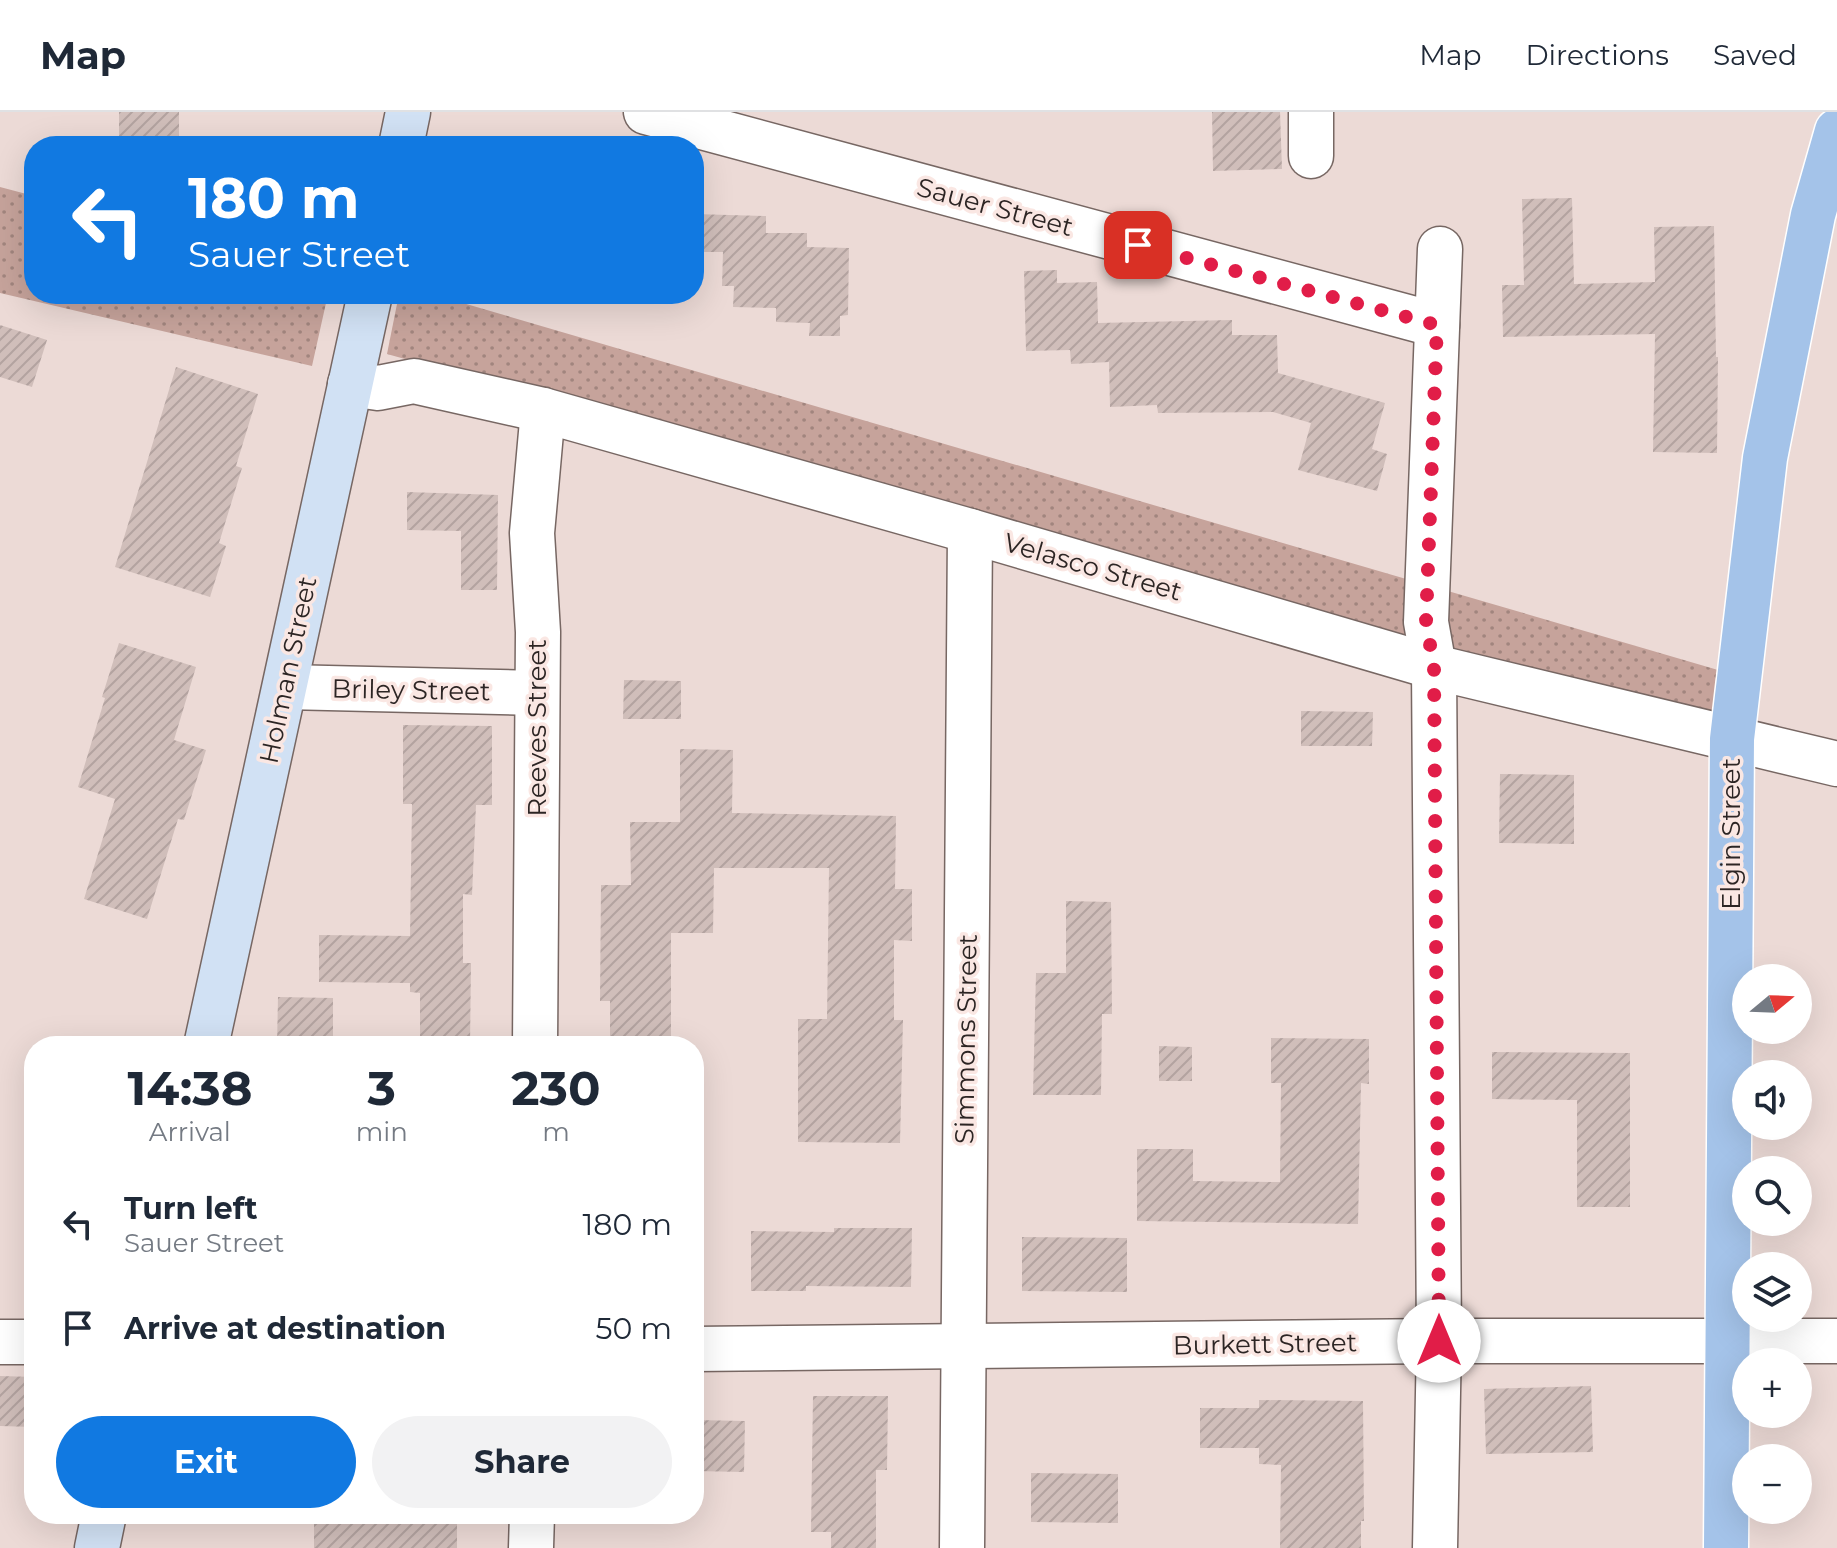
<!DOCTYPE html>
<html lang="en">
<head>
<meta charset="utf-8">
<style>
	:root { --surface:#fff; --page:#f2f2f3; --text:#1f2937; --muted:#747a83; --line:#e0e1e3; --accent:#1179e1 }
	body { margin:0; font-family:Montserrat,sans-serif; background:var(--page); color:var(--text); height:100vh; display:flex; flex-direction:column; font-size:30px; white-space:nowrap }
	* { box-sizing:border-box; margin:0 }
	p { font-size:26px; color:var(--muted) }
	.icon { flex:none; width:44px; height:44px; fill:none; stroke:currentColor; stroke-width:2; stroke-linecap:round; stroke-linejoin:round }
	.map { position:relative; flex:1; overflow:hidden }
	.details { position:absolute; left:24px; top:924px; width:680px; height:488px; display:flex; flex-direction:column; background:var(--surface); border-radius:32px; box-shadow:0 8px 32px #0002 }
	.details>* { flex:none }
	.guide { position:absolute; left:24px; top:24px; width:680px; height:168px; border-radius:32px; box-shadow:0 8px 32px #0002; background:#1179e1; color:#fff; overflow:hidden }
	.needle { width:52px; rotate:71deg }
	.buttons { position:absolute; left:1732px; top:852px; display:grid; gap:16px }
	.buttons a { display:grid; place-items:center; width:80px; height:80px; border-radius:50%; background:var(--surface); box-shadow:0 8px 32px #0002; font-size:40px }
	.pin { position:absolute; display:grid; place-items:center; width:68px; height:68px; color:#fff; margin:-34px; border-radius:16px; box-shadow:0 4px 12px #0006 }
	.me { position:absolute; width:88px; margin:-44px; rotate:0deg; stroke-linejoin:round; filter:drop-shadow(0 0 6px #0008) }
	.turn { display:flex; align-items:center; gap:28px; height:168px; padding:0 32px; font-size:36px }
	.turn .icon { width:104px; height:104px; stroke-width:2.5 }
	.turn b { display:block; font-size:56px; line-height:68px }
	.eta { display:flex; justify-content:space-evenly; align-items:center; height:136px; text-align:center }
	.eta b { font-size:48px; font-weight:700; line-height:56px }
	.primary-button { display:flex; gap:16px; margin-top:auto; padding:16px 32px }
	.primary-button a { flex:1; height:92px; border-radius:48px; background:var(--accent); color:#fff; font-size:32px; font-weight:700; line-height:92px; text-align:center }
	.primary-button a+a { background:var(--page); color:var(--text) }
	ul { padding:0; list-style:none }
	li { display:flex; align-items:center; gap:24px; height:104px; padding:0 32px }
	li div { flex:1 }
	li b { display:block; font-size:30px }
	li em { font-style:normal }
	header { display:flex; align-items:center; gap:48px; box-sizing:border-box; height:112px; padding:0 40px; background:var(--surface); border-bottom:2px solid var(--line) }
	header strong { font-size:38px }
	nav { display:flex; gap:44px; margin-inline-start:auto; font-size:28px }
	.map>svg:first-child { display:block }
	.park { fill:url(#park-dots) }
	.building { fill:url(#building-hatch) }
	.lines { fill:none; stroke-linecap:round; stroke-linejoin:round }
	.street-casing { stroke:#776763; stroke-width:47 }
	.secondary-casing { stroke:#776763; stroke-width:47 }
	.primary-casing { stroke:#fff; stroke-width:47 }
	.street { stroke:#fff; stroke-width:44 }
	.secondary { stroke:#d1e1f4; stroke-width:44 }
	.primary { stroke:#a4c3e9; stroke-width:44 }
	.route { stroke:#e11d48; stroke-width:14; stroke-dasharray:0 25.2 }
	.labels { text-anchor:middle; stroke-width:7; stroke-linejoin:round; paint-order:stroke }
	.street-label { font-size:26px; fill:#2c2524; stroke:#fae7e3 }
</style>
</head>
<body>
<header>
<strong>Map</strong>
<nav><a>Map</a><a>Directions</a><a>Saved</a></nav>
</header>
<div class="map">
<svg width="1837" height="1436" viewBox="0 0 1837 1436">
	<defs>
		<pattern id="park-dots" width="8" height="8" patternUnits="userSpaceOnUse" patternTransform="scale(2)"><rect width="8" height="8" fill="#c6a39b"/><path d="M2 2h.1M6 6h.1" fill="none" stroke="#a1857e" stroke-width="1.8" stroke-linecap="round"/></pattern>
		<pattern id="building-hatch" width="6" height="6" patternUnits="userSpaceOnUse" patternTransform="scale(2)"><rect width="6" height="6" fill="#d0beba"/><path d="M-1 1l2-2M0 6l6-6M5 7l2-2" fill="none" stroke="#b3a3a0"/></pattern>
	</defs>
	<rect width="100%" height="100%" fill="#ecdad6"/>
	<g class="park">
		<path d="M0,75l34,9v98h294l-16,72 -312,-73z"/>
		<path d="M399,182h33l981,287 -5,57 -1021,-284z"/>
		<path d="M1441,477l277,81 -7,52 -269,-75z"/>
	</g>
	<g class="building">
		<rect x="119" y="0" width="60" height="34"/>
		<path d="M1212,0h68l2,57 -69,2z"/>
		<path d="M1572,86l2,86 81,-2 -1,-55 60,-1 2,131h2l-1,96 -64,-1 2,-118 -152,3 -1,-52h22l-2,-86z"/>
		<path d="M694,102l72,2v17h41v14l42,1 -1,67 -8,1v20h-31l1,-13 -34,-1v-14l-43,-1 1,-21h-12l1,-34h-29z"/>
		<path d="M1057,158v13l40,-1 1,41 134,-3v15h45l1,38 107,30 -13,46 15,5 -10,37 -79,-21 13,-47 -38,-11 -115,1 -1,-8 -47,2 -1,-45 -38,2 -1,-14 -44,1 -2,-80z"/>
		<path d="M0,213l47,15 -15,47 -32,-10z"/>
		<path d="M176,255l82,27 -22,72 6,2 -23,75 7,3 -16,51 -95,-30z"/>
		<path d="M407,380l91,3 -1,95h-36v-59l-54,-1z"/>
		<path d="M119,531l77,24 -22,73 32,10 -22,70 -6,-1 -31,100 -63,-20 31,-100 -37,-12 27,-89 -3,-1z"/>
		<path d="M624,568l57,1v38h-58z"/>
		<path d="M1301,599l72,1 -1,34h-71z"/>
		<path d="M403,613l89,1v79h-16l-4,90 -9,-1v69h8l-1,83h-50v-53l-10,-1v-9l-91,-1v-47l91,1 2,-132h-9z"/>
		<path d="M680,637l53,1 -1,63 164,3 -1,73h17v52l-18,-1v80h9l-3,123 -102,-1v-123h29l2,-151h-115l-1,65h-42v113h-61v-45h-10l1,-116h30l-1,-63h50z"/>
		<path d="M1500,662l74,1v69l-75,-1z"/>
		<path d="M1066,789l45,1 1,112h-10l-1,81h-68l3,-122h30z"/>
		<path d="M278,885l55,1v48h-56z"/>
		<path d="M1271,926l98,1v45l-8,-1 -3,141 -221,-3v-72h56v32l87,1 1,-99h-10z"/>
		<path d="M1159,934l33,1v34h-33z"/>
		<path d="M1492,940l138,1v154h-53v-107l-85,-1z"/>
		<path d="M834,1116h78l-1,59 -105,-1v5h-55v-60l83,1z"/>
		<path d="M1022,1125l105,1v54l-105,-1z"/>
		<path d="M0,1264l34,1v50l-34,-1z"/>
		<path d="M1591,1274l2,66 -107,2 -2,-65z"/>
		<path d="M813,1284h75l-1,74h-11v78h-45v-16h-20z"/>
		<path d="M1259,1288l104,1 1,120h-3v27h-81l1,-83 -22,-1v-16h-59v-40h59z"/>
		<path d="M694,1308l51,1 -1,51 -50,-1z"/>
		<path d="M1031,1361l87,1v49l-87,-1z"/>
		<rect x="314" y="1402" width="143" height="34"/>
	</g>
	<g class="lines">
		<g class="street-casing">
			<g id="street">
				<path d="M646,0l791,213"/>
				<path d="M1311,0v44"/>
				<path d="M350,272l28,4 36,-7 129,29 427,121 464,136 403,97"/>
				<path d="M285,575l252,6"/>
				<path d="M535,934l3,-414 -6,-99 11,-123"/>
				<path d="M0,1230h34"/>
				<path d="M694,1237l745,-8h398"/>
				<path d="M531,1436l1,-34"/>
				<path d="M962,1436l8,-1017"/>
				<path d="M1435,1436l4,-207 -5,-674 -8,-45 14,-373"/>
			</g>
		</g>
		<g class="secondary-casing">
			<g id="secondary">
				<path d="M401,34l7,-34"/>
				<path d="M206,934l164,-752"/>
				<path d="M97,1436l7,-34"/>
			</g>
		</g>
		<g class="primary-casing">
			<path id="primary" d="M1726,1436l6,-809 33,-281 48,-243 24,-84"/>
		</g>
		<use href="#street" class="street"/>
		<use href="#secondary" class="secondary"/>
		<use href="#primary" class="primary"/>
	</g>
	<g class="lines">
		<path class="route" d="M1138,133l299,80 -11,297 8,45 5,674"/>
	</g>
	<g class="labels">
		<g class="street-label">
			<text transform="translate(995 95) rotate(15)" y="9">Sauer Street</text>
			<text transform="translate(1093 455) rotate(16)" y="9">Velasco Street</text>
			<text transform="translate(288 558) rotate(-78)" y="9">Holman Street</text>
			<text transform="translate(411 578) rotate(1)" y="9">Briley Street</text>
			<text transform="translate(537 616) rotate(-90)" y="9">Reeves Street</text>
			<text transform="translate(1731 722) rotate(-90)" y="9">Elgin Street</text>
			<text transform="translate(966 927) rotate(-89)" y="9">Simmons Street</text>
			<text transform="translate(1265 1232) rotate(-1)" y="9">Burkett Street</text>
		</g>
	</g>
</svg>
<div class="buttons">
<a><svg class="needle" viewBox="-14 -14 28 28"><path d="M0-13l5 13h-10z" fill="#e53935"/><path d="M0 13l5-13h-10z" fill="#747a83"/></svg></a>
<a><svg class="icon" aria-label="sound" viewBox="0 0 24 24"><path d="M4 9h4l5-4v14l-5-4H4zM17 9q2 3 0 6"/></svg></a>
<a><svg class="icon" aria-label="search" viewBox="0 0 24 24"><circle cx="10" cy="10" r="6"/><path d="M15 15l6 6"/></svg></a>
<a><svg class="icon" aria-label="layers" viewBox="0 0 24 24"><path d="M12 4l9 5-9 5-9-5zM3 14l9 5 9-5"/></svg></a>
<a>+</a>
<a>−</a>
</div>
<div class="pin" style="left:1138px;top:133px;background:#d93025"><svg class="icon" aria-label="arrive" viewBox="0 0 24 24"><path d="M6 21V4h12l-3 4 3 4H6"/></svg></div>
<svg class="me" style="left:1439px;top:1229px" viewBox="-20 -20 40 40"><circle r="19" fill="#fff"/><path d="M0-13L10 11 0 6-10 11z" fill="#e11d48"/></svg>
<div class="guide">
<div class="turn"><svg class="icon" aria-label="left" viewBox="0 0 24 24"><path d="M17 20v-9H6M10 6l-5 5 5 5"/></svg><div><b>180 m</b>Sauer Street</div></div>
</div>
<section class="details">
<div class="eta">
<div><b>14:38</b><p>Arrival</p></div>
<div><b>3</b><p>min</p></div>
<div><b>230</b><p>m</p></div>
</div>
<ul>
<li><svg class="icon" aria-label="left" viewBox="0 0 24 24"><path d="M17 20v-9H6M10 6l-5 5 5 5"/></svg><div><b>Turn left</b><p>Sauer Street</p></div><em>180 m</em></li>
<li><svg class="icon" aria-label="arrive" viewBox="0 0 24 24"><path d="M6 21V4h12l-3 4 3 4H6"/></svg><div><b>Arrive at destination</b></div><em>50 m</em></li>
</ul>
<div class="primary-button"><a>Exit</a><a>Share</a></div>
</section>
</div>
</body>
</html>
